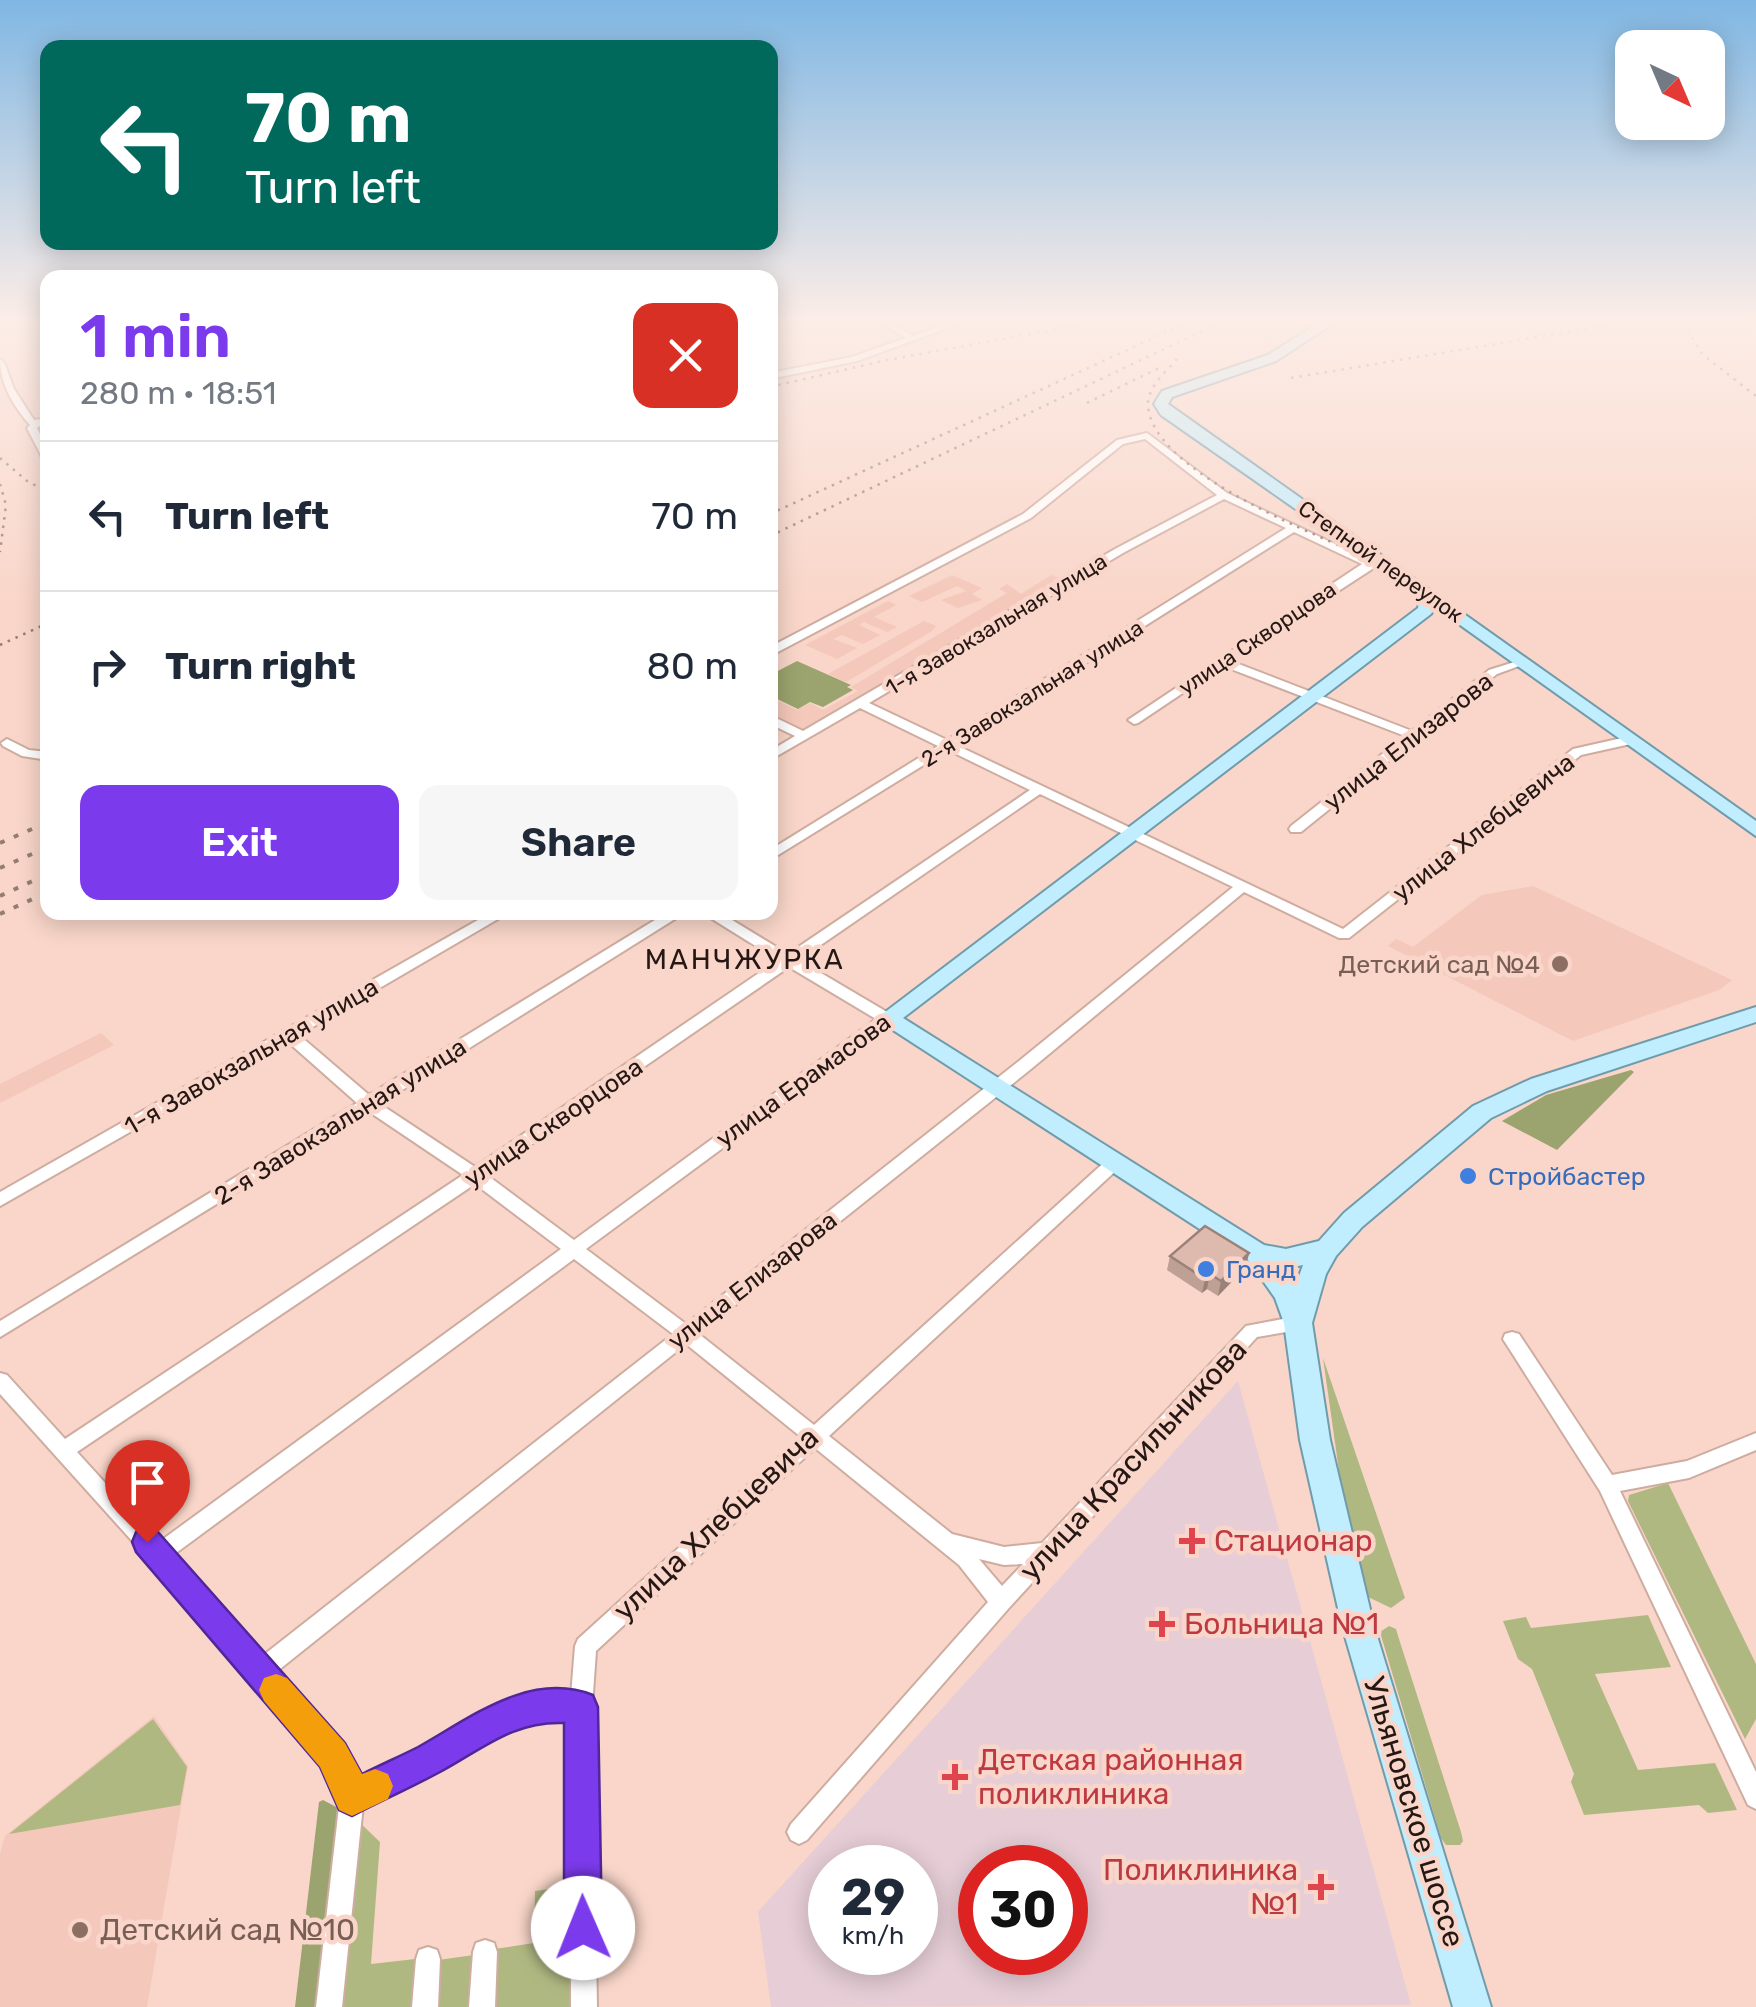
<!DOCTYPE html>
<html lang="en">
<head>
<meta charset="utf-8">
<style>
	:root { --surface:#fff; --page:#f6f6f7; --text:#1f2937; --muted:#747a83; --line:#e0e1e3; --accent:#7c3aed }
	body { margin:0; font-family:Rubik,sans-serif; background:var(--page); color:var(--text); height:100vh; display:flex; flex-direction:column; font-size:38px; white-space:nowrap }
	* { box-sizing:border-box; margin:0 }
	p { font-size:32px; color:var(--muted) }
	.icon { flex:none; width:55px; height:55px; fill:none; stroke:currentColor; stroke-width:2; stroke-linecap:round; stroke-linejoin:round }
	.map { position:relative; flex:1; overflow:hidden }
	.details { position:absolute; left:40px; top:270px; width:738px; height:650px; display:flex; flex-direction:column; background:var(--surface); border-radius:20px; box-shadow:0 5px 25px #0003 }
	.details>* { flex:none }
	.hud { position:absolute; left:40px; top:40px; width:738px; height:210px; border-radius:20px; box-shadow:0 5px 25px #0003; background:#00695c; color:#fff; overflow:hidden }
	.needle { width:65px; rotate:136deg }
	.fabs { position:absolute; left:1615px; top:30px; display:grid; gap:20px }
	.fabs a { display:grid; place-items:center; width:110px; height:110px; border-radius:20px; background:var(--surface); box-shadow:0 5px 25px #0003; font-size:50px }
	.speed { position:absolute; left:808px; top:1845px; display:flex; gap:20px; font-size:50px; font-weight:700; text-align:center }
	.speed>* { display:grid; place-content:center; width:130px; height:130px; border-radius:50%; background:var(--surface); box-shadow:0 5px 25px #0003; line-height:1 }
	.speed small { font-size:25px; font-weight:400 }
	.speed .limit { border:15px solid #d22; background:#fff; color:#111 }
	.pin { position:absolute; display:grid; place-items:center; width:85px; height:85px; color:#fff; margin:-102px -42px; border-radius:50% 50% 50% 0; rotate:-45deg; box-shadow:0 0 10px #0007 }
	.pin .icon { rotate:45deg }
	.me { position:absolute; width:110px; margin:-55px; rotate:359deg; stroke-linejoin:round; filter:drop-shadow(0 0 8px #0008) }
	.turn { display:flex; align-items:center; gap:35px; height:210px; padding:0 40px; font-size:45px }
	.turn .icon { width:130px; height:130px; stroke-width:2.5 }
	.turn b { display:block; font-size:70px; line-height:85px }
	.round { display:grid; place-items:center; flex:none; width:105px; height:105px; border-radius:20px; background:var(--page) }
	.overview { display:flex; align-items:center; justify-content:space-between; height:170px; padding:0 40px }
	h1 { font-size:60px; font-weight:600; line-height:75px; color:var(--accent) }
	.action { display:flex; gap:20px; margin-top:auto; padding:20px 40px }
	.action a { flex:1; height:115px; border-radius:20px; background:var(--accent); color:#fff; font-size:40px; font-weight:600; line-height:115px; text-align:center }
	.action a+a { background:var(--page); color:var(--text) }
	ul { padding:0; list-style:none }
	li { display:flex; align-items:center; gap:30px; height:150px; padding:0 40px; border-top:2px solid var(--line) }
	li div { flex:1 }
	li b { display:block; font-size:38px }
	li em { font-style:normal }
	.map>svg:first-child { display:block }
	.built { fill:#f4c8ba }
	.medical { fill:#e6cdd6; fill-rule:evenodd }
	.green { fill:#b0b882 }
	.forest { fill:#9ba36e }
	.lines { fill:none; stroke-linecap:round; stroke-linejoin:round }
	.street-casing { stroke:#ceaca0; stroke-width:4 }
	.primary-casing { stroke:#709bab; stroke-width:4 }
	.street { fill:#fff; fill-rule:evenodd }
	.primary { fill:#c1eefe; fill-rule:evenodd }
	.rail-far1 { stroke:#957d74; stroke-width:2.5; stroke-dasharray:2.5 6; stroke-linecap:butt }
	.rail { stroke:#957d74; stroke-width:4; stroke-dasharray:5 10; stroke-linecap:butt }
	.wall { fill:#bea095 }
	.shaded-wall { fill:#9b8279 }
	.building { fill:#ddbaad; stroke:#9b8279; stroke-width:2.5 }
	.route { fill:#7c3aed; stroke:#51269a; stroke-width:2.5 }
	.slow { fill:#f59e0b }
	.education-dot { fill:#8d6e63; stroke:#f9d6c9; stroke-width:4 }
	.shop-dot { fill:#3f7fe0; stroke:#f9d6c9; stroke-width:4 }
	.health-dot { fill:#e0444e; stroke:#f9d6c9; stroke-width:4 }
	.labels { text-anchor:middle; stroke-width:9; stroke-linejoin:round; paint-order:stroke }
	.far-street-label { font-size:22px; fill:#251814; stroke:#f9d6c9 }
	.street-label { font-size:25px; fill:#251814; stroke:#f9d6c9 }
	.education-label { font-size:25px; fill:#785e54; stroke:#f9d6c9; text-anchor:end }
	.shop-label { font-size:25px; fill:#366cbe; stroke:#f9d6c9; text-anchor:start }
	.neighbourhood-label { font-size:28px; letter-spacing:2.5px; fill:#251814; stroke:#f9d6c9 }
	.near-street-label { font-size:30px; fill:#251814; stroke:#f9d6c9 }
	.near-health-label { font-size:30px; fill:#be3a42; stroke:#f9d6c9; text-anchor:start }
	.near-education-label { font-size:30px; fill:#785e54; stroke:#f9d6c9; text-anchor:start }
</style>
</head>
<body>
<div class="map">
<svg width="1756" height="2007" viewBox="0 0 1756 2007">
	<rect width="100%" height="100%" fill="#f9d6c9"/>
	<g class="built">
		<path d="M952,575l30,13 -10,6 10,6 -24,8 -17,-8 25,-9 -9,-5 -35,16 -13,-6z"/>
		<path d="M1051,575l8,3 -254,152 -35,-17v-10l6,-3 21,10 13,-7 13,7 35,-19 -7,-4 156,-94 -8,-4 8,-5 14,10z"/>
		<path d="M888,601l8,4 -22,12 23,10 -10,5 -23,-10 -5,3 21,10 -17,9 -21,-9 -9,4 24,9 -20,11 -32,-14z"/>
		<path d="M924,621l12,5 -4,5 -86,51 -18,-8z"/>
		<path d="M1533,886l199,94 -13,10 -146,51 -185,-95 8,-7 17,8 69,-52z"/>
		<path d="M101,1033l13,12 -114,58v-19z"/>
		<path d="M154,1716l34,50 -41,241h-147v-153l5,-18z"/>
	</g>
	<path class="medical" d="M1238,1381l173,624 -640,2 -13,-95zM830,1868h85v84h-85zM980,1868h85v84h-85z"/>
	<g class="green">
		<path d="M1323,1358l82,240 -14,10 -23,-11 -21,-70z"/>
		<path d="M1668,1483l88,181v55l-11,20 -117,-238 1,-6z"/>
		<path d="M1648,1615l23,52 -76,7 43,96 77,-7 22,47 -29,3 -9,-8 -115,10 -13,-33 3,-8 -42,-105 -14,-10 -15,-38 23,-4 5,11z"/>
		<path d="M1389,1626l7,3 3,10 62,193 2,9 -3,4h-14l-5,-7 -61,-206z"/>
		<path d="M153,1719l34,48 -7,38 -171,29z"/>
		<path d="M358,1821l22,21 -9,122 53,-6 -3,49h-86z"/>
		<path d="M578,1885v122h-93l3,-57 46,-7 1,-52z"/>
		<path d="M481,1954l-3,53h-50l3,-46z"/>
	</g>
	<g class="forest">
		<path d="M797,661l54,24 -4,2 6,3 -30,17 -13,-5 -12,7 -23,-11 -5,2v-25z"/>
		<path d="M1631,1070l3,2 -77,78 -55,-29 44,-26z"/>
		<path d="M323,1800l17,9 -15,198h-30l24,-205z"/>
	</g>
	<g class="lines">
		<g class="street-casing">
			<g id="street">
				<path d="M881,323h10l22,13 36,-13h12l-104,38 -87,18v-6l82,-16 54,-19z"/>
				<path d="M0,359l4,3 10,27 20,31 14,-2v6l-7,1 -4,3 11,21v13l-5,-3 -16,-31 3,-3c-16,-18 -30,-41 -30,-66z"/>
				<path d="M1147,433l80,60 144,68 7,-2 5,3 -152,99 181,70 77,-61 35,-11 6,3 -33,12 -196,158h-10l-2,-3 2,-3 114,-90 -182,-70 -85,57 -4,1 -6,-4 234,-156 -68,-32 -338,213 387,184 230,-180 58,-13 6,4 -2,3 -54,12 -232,183h-10l-95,-46 -213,177 -332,265 115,91 295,-267h12l2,4 -2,4 -292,270 123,98 52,13 38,-4 204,-217 52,-10 6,2 3,5 -3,5 -6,2 -41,7 -249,272 -201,231 -8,4 -8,-4 -4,-8 4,-8 197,-222 -29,-37 -144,-117 -219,203 -4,56 5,300h-26l-1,-289 -32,-1 -41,14 -57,35 -77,39 -21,202h-26l24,-209 -6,-18 -10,-17 -173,-201 -151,-168v-21l7,2 58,64 398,-264 -95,-64 -368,226v-16l357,-218 -69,-61 -288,164v-14l492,-280h18l-211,123 70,60 299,-183h18l-306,192 95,63 303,-207 -77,-48h18l69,42 242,-164 -82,-40 -178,110v-10l168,-104 -78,-38 -90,52v-9l25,-15 -25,-12v-9l33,16 312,-182 102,-54 -72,-56 -22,5 -92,74 -257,136 -4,1v-8l253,-133 94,-74zM1224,499l62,29 -339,212 -78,-37 254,-150zM1040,794l193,93 -214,174 -333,263 -100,-75 306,-226 3,-4 -3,-4 -93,-55zM789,967l87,52 -302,221 -87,-65zM475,1184l86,65 -402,293 -82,-90zM574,1259l99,75 -412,323 -89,-101zM686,1344l115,93 -223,202 -3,7 -4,50 -33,-1 -55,19 -59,36 -66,33c-14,-43 -54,-77 -83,-110zM979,1559l25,6 19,-1 -21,22z"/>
				<path d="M7,739l22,11 19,2v8l-26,-4 -19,-10 -2,-3z"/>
				<path d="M1512,1332l7,2 93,141 75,-14 69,-28v17l-67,28 -69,13 136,281v37l-8,-4 -148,-314 -97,-152 2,-5z"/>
				<path d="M485,1940l9,3 3,9 -2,55h-26l4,-55 3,-9z"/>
				<path d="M428,1947l9,3 3,9 -2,48h-26l4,-48 3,-9z"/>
			</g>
		</g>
		<g class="primary-casing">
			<path id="primary" d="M1319,323h15l-58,38 -104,36 -4,7 588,417v15l-321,-229 -4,7 -528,404 361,227 22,4 33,-8 25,-28 129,-107 58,-27 225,-72v15l-209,69 -56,27 -129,109 -26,29 -10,18 -14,49 18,117 44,186 117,381h-38l-111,-381 -42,-186 -16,-117 -9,-25 -26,-37 -373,-242 542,-411 2,-12 -259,-181 -7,-11 8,-13 106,-36zM1303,1265l-7,20 -13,-16z"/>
		</g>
		<use href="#street" class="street"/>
		<use href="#primary" class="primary"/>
		<g class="rail-far1">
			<path d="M1683,323l20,32 53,41"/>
			<path d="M1177,359c-10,12 -29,27 -29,45 1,64 155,125 206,148"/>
			<path d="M1291,378l331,-55"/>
			<path d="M770,387l117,-27 205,-37"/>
			<path d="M1087,403l76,-37"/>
			<path d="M0,458l27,23 21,11"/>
			<path d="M0,484l6,21 -6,47"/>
			<path d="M770,514l416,-191"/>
			<path d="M770,536l449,-213"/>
			<path d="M0,645l48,-22"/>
		</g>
		<g class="rail">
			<path d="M0,843l48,-21"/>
			<path d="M0,868l48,-21"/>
			<path d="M0,896l48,-22"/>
			<path d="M0,914l48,-22"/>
		</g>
	</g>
	<path class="wall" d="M1249,1253l-3,14 -28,29 -11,-7 -5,4 -35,-23 3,-14z"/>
	<g class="shaded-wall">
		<path d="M1249,1253l-3,14 -28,29 3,-15z"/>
		<path d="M1210,1274l-3,15 -5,4 3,-14z"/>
	</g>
	<path class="building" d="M1205,1226l44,27 -28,28 -11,-7 -5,5 -35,-23z"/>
	<linearGradient id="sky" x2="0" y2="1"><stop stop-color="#80b7e3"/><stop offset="0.53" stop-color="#fcede7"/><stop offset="1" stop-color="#fcede7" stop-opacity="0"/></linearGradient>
	<rect width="1756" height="604" fill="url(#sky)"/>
	<path class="route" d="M147,1528l11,4 187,211 17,31c18,-9 38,-18 56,-27 52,-29 112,-77 175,-52l5,12 4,221 -6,14 -13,5 -13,-5 -6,-14v-205c-50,-2 -80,25 -122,48 -26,14 -52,26 -78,39l-12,6 -13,-6 -19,-43 -184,-215 -4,-10 4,-10z"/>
	<path class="slow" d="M276,1674l11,4 58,65 17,31 13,-5 13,5 5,12 -5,13 -36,17 -13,-6 -19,-43 -56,-66 -5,-11 5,-12z"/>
	<g class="education-dot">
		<circle cx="1560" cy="964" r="10"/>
		<circle cx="80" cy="1930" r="10"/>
	</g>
	<g class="shop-dot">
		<circle cx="1468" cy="1176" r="10"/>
		<circle cx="1206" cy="1269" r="10"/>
	</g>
	<g class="health-dot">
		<path d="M1187 1526h10v10h10v10h-10v10h-10v-10h-10v-10h10z"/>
		<path d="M1157 1609h10v10h10v10h-10v10h-10v-10h-10v-10h10z"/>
		<path d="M950 1762h10v10h10v10h-10v10h-10v-10h-10v-10h10z"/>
		<path d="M1316 1872h10v10h10v10h-10v10h-10v-10h-10v-10h10z"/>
	</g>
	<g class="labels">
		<g class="far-street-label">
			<text transform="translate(1381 561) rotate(35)" y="8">Степной переулок</text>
			<text transform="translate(996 624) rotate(-31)" y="8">1-я Завокзальная улица</text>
			<text transform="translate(1257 638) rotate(-34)" y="8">улица Скворцова</text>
			<text transform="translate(1032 693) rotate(-32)" y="8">2-я Завокзальная улица</text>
		</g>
		<g class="street-label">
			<text transform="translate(1408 741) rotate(-38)" y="9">улица Елизарова</text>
			<text transform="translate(1483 827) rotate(-38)" y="9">улица Хлебцевича</text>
			<text transform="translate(251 1056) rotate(-30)" y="9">1-я Завокзальная улица</text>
			<text transform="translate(803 1080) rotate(-36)" y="9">улица Ерамасова</text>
			<text transform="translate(340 1121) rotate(-32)" y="9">2-я Завокзальная улица</text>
			<text transform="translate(553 1122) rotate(-34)" y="9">улица Скворцова</text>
			<text transform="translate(752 1280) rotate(-38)" y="9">улица Елизарова</text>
		</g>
		<g class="education-label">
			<text x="1540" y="973">Детский сад №4</text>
		</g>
		<g class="shop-label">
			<text x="1488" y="1185">Стройбастер</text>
			<text x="1226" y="1278">Гранд</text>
		</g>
		<g class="neighbourhood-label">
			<text x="745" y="969">МАНЧЖУРКА</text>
		</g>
		<g class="near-street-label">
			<text transform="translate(1133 1460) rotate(-47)" y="10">улица Красильникова</text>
			<text transform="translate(716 1524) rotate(-43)" y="10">улица Хлебцевича</text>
			<text transform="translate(1414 1812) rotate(73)" y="10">Ульяновское шоссе</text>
		</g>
		<g class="near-health-label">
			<text x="1214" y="1551">Стационар</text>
			<text x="1184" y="1634">Больница №1</text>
			<text x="978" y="1770">Детская районная<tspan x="978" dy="34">поликлиника</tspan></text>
			<text x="1298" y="1880" text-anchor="end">Поликлиника<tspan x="1298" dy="34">№1</tspan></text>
		</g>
		<g class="near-education-label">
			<text x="100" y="1940">Детский сад №10</text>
		</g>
	</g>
</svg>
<div class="fabs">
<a><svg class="needle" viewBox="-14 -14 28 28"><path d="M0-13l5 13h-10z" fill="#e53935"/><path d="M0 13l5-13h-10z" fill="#747a83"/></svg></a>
</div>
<div class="speed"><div>29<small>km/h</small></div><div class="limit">30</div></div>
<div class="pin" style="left:147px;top:1542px;background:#d93025"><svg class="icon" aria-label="arrive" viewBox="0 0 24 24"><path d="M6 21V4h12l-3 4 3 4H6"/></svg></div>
<svg class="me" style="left:583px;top:1928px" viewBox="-20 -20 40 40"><circle r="19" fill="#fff"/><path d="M0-13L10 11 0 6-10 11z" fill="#7c3aed"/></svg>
<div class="hud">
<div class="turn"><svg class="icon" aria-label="left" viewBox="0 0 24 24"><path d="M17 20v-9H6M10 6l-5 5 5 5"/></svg><div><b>70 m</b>Turn left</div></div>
</div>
<section class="details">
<div class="overview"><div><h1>1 min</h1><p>280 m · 18:51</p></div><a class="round" style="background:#d93025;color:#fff"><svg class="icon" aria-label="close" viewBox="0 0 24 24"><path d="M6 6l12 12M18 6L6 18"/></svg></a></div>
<ul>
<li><svg class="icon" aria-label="left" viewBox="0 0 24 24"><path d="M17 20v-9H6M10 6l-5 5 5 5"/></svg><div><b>Turn left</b></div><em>70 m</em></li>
<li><svg class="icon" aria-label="right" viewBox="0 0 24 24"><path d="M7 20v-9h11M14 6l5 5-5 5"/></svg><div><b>Turn right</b></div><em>80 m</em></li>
</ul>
<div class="action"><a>Exit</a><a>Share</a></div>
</section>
</div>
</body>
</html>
